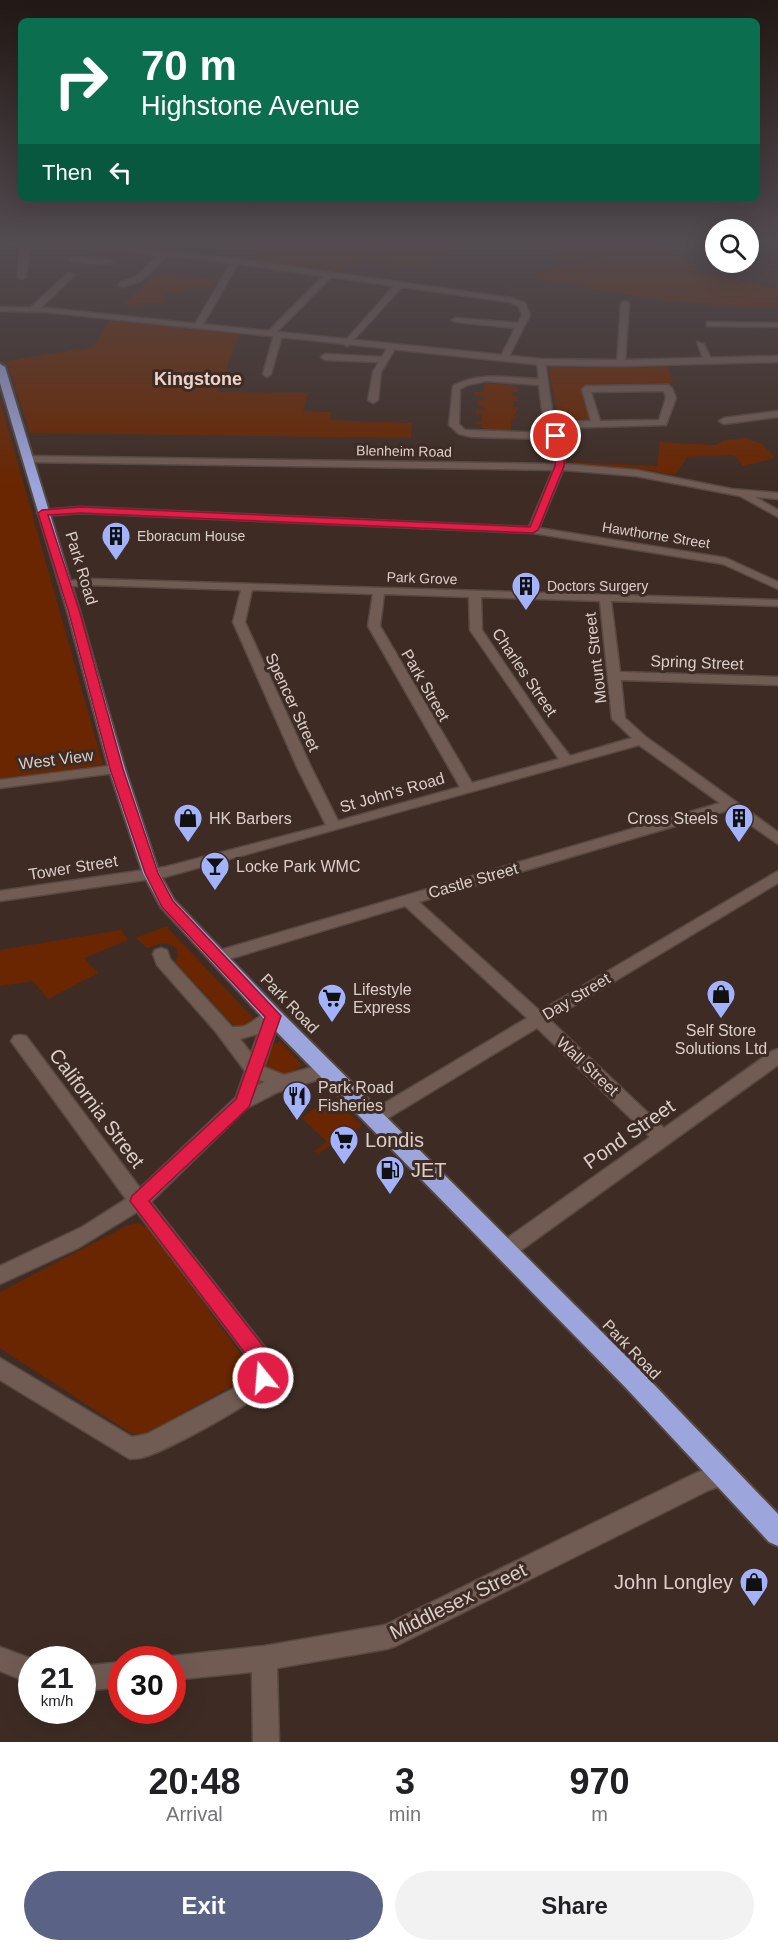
<!DOCTYPE html>
<html lang="en">
<head>
<meta charset="utf-8">
<style>
	:root { --surface:#fff; --page:#f2f2f2; --text:#202124; --muted:#757577; --accent:#5a6286 }
	body { margin:0; font-family:Helvetica,sans-serif; background:var(--page); color:var(--text); height:100vh; display:flex; flex-direction:column; font-size:22px; white-space:nowrap }
	* { box-sizing:border-box; margin:0 }
	p { font-size:20px; color:var(--muted) }
	.icon { flex:none; width:33px; height:33px; fill:none; stroke:currentColor; stroke-width:2; stroke-linecap:round; stroke-linejoin:round }
	.map { position:relative; height:1742px; overflow:hidden }
	.drawer { display:flex; flex-direction:column; background:var(--surface); flex:1 }
	.drawer>* { flex:none }
	.guide { position:absolute; left:18px; top:18px; width:742px; height:183px; border-radius:9px; box-shadow:0 6px 24px #0002; background:#0b6e4f; color:#fff; overflow:hidden }
	.controls { position:absolute; left:705px; top:219px; display:grid; gap:12px }
	.controls a { display:grid; place-items:center; width:54px; height:54px; border-radius:50%; background:var(--surface); box-shadow:0 6px 24px #0002; font-size:30px }
	.speed { position:absolute; left:18px; top:1646px; display:flex; gap:12px; font-size:30px; font-weight:700; text-align:center }
	.speed>* { display:grid; place-content:center; width:78px; height:78px; border-radius:50%; background:var(--surface); box-shadow:0 6px 24px #0002; line-height:1 }
	.speed small { font-size:15px; font-weight:400 }
	.speed .limit { border:9px solid #d22; background:#fff; color:#111 }
	.pin { position:absolute; display:grid; place-items:center; width:51px; height:51px; color:#fff; margin:-26px; border:3px solid #fff; border-radius:50%; box-shadow:0 2px 6px #0007 }
	.me { position:absolute; width:66px; margin:-33px; rotate:343deg; stroke-linejoin:round; filter:drop-shadow(0 0 4px #0008) }
	.turn { display:flex; align-items:center; gap:21px; height:126px; padding:0 24px; font-size:27px }
	.turn .icon { width:78px; height:78px; stroke-width:2.5 }
	.turn b { display:block; font-size:42px; line-height:51px }
	.then { display:flex; align-items:center; height:57px; padding:0 24px; background:#0003; gap:12px; font-size:22px }
	.eta { display:flex; justify-content:space-evenly; align-items:center; height:102px; text-align:center }
	.eta b { font-size:36px; font-weight:700; line-height:42px }
	.action { display:flex; gap:12px; margin-top:auto; padding:12px 24px }
	.action a { flex:1; height:69px; border-radius:36px; background:var(--accent); color:#fff; font-size:24px; font-weight:700; line-height:69px; text-align:center }
	.action a+a { background:var(--page); color:var(--text) }
	.map>svg:first-child { display:block }
	.green { fill:#6a2600 }
	.lines { fill:none; stroke-linecap:round; stroke-linejoin:round }
	.minor-casing { stroke:#574842; stroke-width:3 }
	.tertiary-casing { stroke:#574842; stroke-width:3 }
	.trunk-casing { stroke:#574842; stroke-width:4 }
	.minor { fill:#715c54; fill-rule:evenodd }
	.tertiary { fill:#715c54; fill-rule:evenodd }
	.trunk { fill:#9ca5dc; fill-rule:evenodd }
	.route { fill:#e11d48; stroke:#92132f; stroke-width:1.5 }
	.labels { text-anchor:middle; stroke-width:6; stroke-linejoin:round; paint-order:stroke }
	.far-street-label { font-size:14px; fill:#dbcfca; stroke:#3e2c24 }
	.far-poi-label { font-size:14px; fill:#dbcfca; stroke:#3e2c24; text-anchor:start }
	.street-label { font-size:16px; fill:#dbcfca; stroke:#3e2c24 }
	.poi-label { font-size:16px; fill:#dbcfca; stroke:#3e2c24; text-anchor:start }
	.far-district-label { font-size:18px; font-weight:bold; fill:#ecd4ca; stroke:#3e2c24 }
	.near-street-label { font-size:20px; fill:#dbcfca; stroke:#3e2c24 }
	.near-poi-label { font-size:20px; fill:#dbcfca; stroke:#3e2c24; text-anchor:start }
</style>
</head>
<body>
<div class="map">
<svg width="778" height="1742" viewBox="0 0 778 1742">
	<rect width="100%" height="100%" fill="#3e2c24"/>
	<g class="green">
		<path d="M203,242h185l-49,31 -89,-12 8,-6 -1,-6z"/>
		<path d="M393,242h7l-9,8 13,-8h61l-42,28 -58,-10z"/>
		<path d="M531,242h139l-20,4 43,16 6,10 79,17v11l-5,6 -18,2 -88,-7 -131,-22 -4,-5 8,-3 62,-14 -22,-4 -3,2 9,2 -30,8 -6,-8 11,-5z"/>
		<path d="M158,273l58,6 -4,9 -20,-1 -7,6h-18l-7,8 9,1c-14,2 -32,4 -46,2z"/>
		<path d="M110,320l129,14 -21,58 90,1 -5,18 28,1 -1,8 82,3 -1,15 -381,-5 -23,-72 86,-14z"/>
		<path d="M667,365l6,18 -7,2 -85,2 9,32 -26,2 -5,-2 -9,-43v-6l4,-3z"/>
		<path d="M484,383l28,2 1,3h5v4h-5l-1,3 6,2v4h-4l-1,6h6l-5,9h6l-9,4v12h-25v-3l-4,-1v-4h-6v-3h6v-7h-6v-4l9,-1 -2,-4h-6v-5h7l1,-2 -3,-2 -7,-1v-3h8z"/>
		<path d="M0,400l103,365 -103,14z"/>
		<path d="M745,438l17,6 13,14 -32,8 -9,-11 -47,2 -12,18 -33,-6 -68,-5 -1,-2 84,4 3,-24 56,3 9,-5z"/>
		<path d="M164,927h3l86,91 -3,7 -14,3 -61,-66 3,-5 -1,-8c-12,-10 -17,-5 -30,-1l-11,-10z"/>
		<path d="M121,930l7,10 -44,18 14,15 -50,26 -15,-18 -33,5v-36z"/>
		<path d="M280,1041l22,24 -15,11 -17,-2 -8,-13 7,-14z"/>
		<path d="M343,1107l19,19 -43,27 -5,-2 13,-9 -25,-24 13,-10z"/>
		<path d="M140,1223l12,8 90,125 1,13 -9,16 -90,50 -12,-1 -132,-86v-56l128,-67z"/>
	</g>
	<g class="lines">
		<g class="minor-casing">
			<g id="minor">
				<path d="M0,242h46l39,4 -4,2 -51,-2 -4,31 -4,2 -4,-2 2,-28 3,-4 -23,-1z"/>
				<path d="M89,244l147,15 275,39 14,5 5,12 -22,43 -4,3 -4,-3 15,-30 -59,-6 -4,-2 4,-2 62,5 4,-8 -3,-9 -10,-4 -107,-15 -54,59 -3,-1v-4l49,-55 -63,-9 -55,56 6,2 -11,39 -4,3 -4,-3 11,-40 -4,2 -4,-2 57,-58 -85,-12 -36,62 -4,2 -4,-2 37,-63 -64,-7 -26,25 -19,6 -4,-2 1,-2 16,-6 24,-22 -73,-7z"/>
				<path d="M73,257l36,3 4,2 -4,2 -39,-3z"/>
				<path d="M68,273l7,2 -38,36h-6v-4z"/>
				<path d="M625,301l4,2 -4,60 -4,3 -4,-3 4,-60z"/>
				<path d="M707,322l71,1v4l-68,-1h-3z"/>
				<path d="M697,342l7,2 8,17 -1,2 -7,-2z"/>
				<path d="M389,345l7,2 -15,25 -3,28 -5,3 -5,-3 5,-28 6,-10 -54,-2 -4,-3 4,-3 57,3z"/>
				<path d="M541,359l4,3 7,48 4,12 35,-1 -9,-32 4,-3 82,-1 4,3 4,10 -10,27 -108,3 8,24 -2,12 72,6 96,19 46,4v6l-23,-2 23,13v7l-38,-21 -104,-20 -73,-6 -24,58 187,30 52,24v7l-55,-25 -190,-31 -452,-20 -39,3 -5,-3 5,-3 39,-3 448,20 24,-57 -526,-8 -5,-3 5,-3 527,8 2,-12 -4,-13 -80,-2 -13,-3 -10,-9 4,-39c27,-15 56,-8 86,-7l-2,-17zM486,381l53,4 3,25 8,23 -85,-3 -6,-6 1,-35 8,-4zM664,391l2,7 -7,22 -59,1 -9,-29z"/>
				<path d="M778,411v6l-54,7 -5,-3 5,-3z"/>
				<path d="M91,579l687,21v6l-167,-5 9,71 158,5v8l-157,-5 4,38 21,19 132,95v12l-49,-34 -310,92 121,109 238,-140v12l-228,137 114,108 108,-77 6,-2v16l-265,191 -7,3 -7,-3 -3,-6 3,-6 151,-107 -113,-109 -157,95 -6,2 -6,-2 -3,-5 3,-5 159,-95 -122,-112 -189,57 -6,-2 -2,-4 2,-4 510,-150 -81,-58 -474,132 -165,24v-10l165,-24 161,-42 -29,-58 -64,-145 8,-32 -150,-5 -26,2 -6,-3 6,-3zM252,590l121,4 -5,32 92,161 -122,34 -27,-54 -66,-145zM384,594l85,3 1,33 89,129 -87,24 -92,-157zM481,597l119,4 12,118 20,19 -62,18 -24,-31 -64,-95z"/>
				<path d="M117,765l5,1 2,3 -2,3 -122,16v-8z"/>
				<path d="M161,948l6,2 3,9 62,68c5,0 11,0 15,-2 11,-6 19,-17 32,-13l2,4 -17,51 20,8 43,-12 6,2 3,5 -3,5 -55,17 -31,16 -96,94 116,148c4,8 9,23 5,32 -8,17 -107,70 -128,75 -4,2 -9,1 -14,2l-130,-79v-22l132,79 15,-3 93,-49 12,-11 -2,-14 -113,-148 -59,36 -78,36v-18l82,-39 44,-28 -115,-158 3,-5 6,-1 6,1 114,152 96,-91 9,-26 -29,-39 -59,-67 -4,-11 2,-4zM258,1034l-7,19 -11,-14zM259,1080l6,2 -7,3z"/>
				<path d="M724,1463l8,3 3,8 -3,8 -23,8 -313,156 -9,3 -110,19 2,74h-26l-1,-70 -80,8v-21h-8l8,-3 92,-10 121,-21 311,-152z"/>
				<path d="M0,1647l32,12v25l-32,-13z"/>
				<path d="M122,1662v25l-40,4v-25z"/>
			</g>
		</g>
		<g class="tertiary-casing">
			<path id="tertiary" d="M0,307l46,1 495,51 80,1 157,-4v6l-157,4 -80,-1 -495,-53 -46,-1z"/>
		</g>
		<g class="trunk-casing">
			<path id="trunk" d="M0,364l5,3 75,246 45,156 34,104 15,27 106,111 362,361 136,142v32l-9,-4 -143,-154 -360,-367 -105,-114 -18,-34 -34,-104 -41,-156 -68,-230z"/>
		</g>
		<use href="#minor" class="minor"/>
		<use href="#tertiary" class="tertiary"/>
		<use href="#trunk" class="trunk"/>
	</g>
	<linearGradient id="sky" x2="0" y2="1"><stop stop-color="#221814"/><stop offset="0.5" stop-color="#524b50"/><stop offset="1" stop-color="#524b50" stop-opacity="0"/></linearGradient>
	<rect width="778" height="486" fill="url(#sky)"/>
	<path class="route" d="M556,433l4,3 5,16 -1,14 -26,64 -5,3 -452,-20 -33,2 32,98 43,156 35,104 15,28 108,115 -32,91 -100,94 118,150 6,27 -3,6 -7,3 -7,-3 -5,-23 -121,-160 2,-5 104,-97 29,-82 -103,-110 -17,-34 -35,-104 -41,-156 -31,-100 4,-3 39,-3 449,20 25,-61 1,-14 -4,-16z"/>
	<defs>
		<g id="building-pin" transform="scale(1.5)"><path d="M0 17L-7.5 6A9.5 9.5 0 1 1 7.5 6Z" fill="#a2b2fd" stroke="#3e2c24"/><path d="M-4-6H4V6H1V3H-1V6H-4ZM-2.5-4.3h1.7v1.8h-1.7ZM.8-4.3h1.7v1.8H.8ZM-2.5-1h1.7V.8h-1.7ZM.8-1h1.7V.8H.8Z" fill="#111"/></g>
		<g id="shop-pin" transform="scale(1.5)"><path d="M0 17L-7.5 6A9.5 9.5 0 1 1 7.5 6Z" fill="#a2b2fd" stroke="#3e2c24"/><path d="M-5-2.5h2.3a2.7 3.5 0 0 1 5.4 0H5L5.5 6h-11ZM-1.5-2.5h3a1.5 2.3 0 0 0-3 0Z" fill="#111"/></g>
		<g id="bar-pin" transform="scale(1.5)"><path d="M0 17L-7.5 6A9.5 9.5 0 1 1 7.5 6Z" fill="#a2b2fd" stroke="#3e2c24"/><path d="M-6-5H6L.8 .8V4.5H3.5V6h-7V4.5H-.8V.8Z" fill="#111"/></g>
		<g id="supermarket-pin" transform="scale(1.5)"><path d="M0 17L-7.5 6A9.5 9.5 0 1 1 7.5 6Z" fill="#a2b2fd" stroke="#3e2c24"/><path d="M-6-5.5h2.5l.6 2H6L4.5 2H-2.5L-4.4-4H-6ZM-1.5 3.2a1.3 1.3 0 1 0 .1 0ZM3 3.2a1.3 1.3 0 1 0 .1 0Z" fill="#111"/></g>
		<g id="restaurant-pin" transform="scale(1.5)"><path d="M0 17L-7.5 6A9.5 9.5 0 1 1 7.5 6Z" fill="#a2b2fd" stroke="#3e2c24"/><path d="M-5-6h1v4h1v-4h1v4h1v-4h1v5L-1.5 .5V6h-2V.5L-5-1ZM5-6V6H3V1.5H1.5Q1.5-4 5-6Z" fill="#111"/></g>
		<g id="fuel-pin" transform="scale(1.5)"><path d="M0 17L-7.5 6A9.5 9.5 0 1 1 7.5 6Z" fill="#a2b2fd" stroke="#3e2c24"/><path d="M-5.5-6h7V0h2V4h1.3V-2.5L3-4.5l.8-.8L6-3V5H2.5V1h-1V6h-7ZM-4.2-4.7v3.2H.2V-4.7Z" fill="#111"/></g>
	</defs>
	<g fill-rule="evenodd">
		<use href="#building-pin" x="116" y="536"/>
		<use href="#building-pin" x="526" y="586"/>
		<use href="#shop-pin" x="188" y="818"/>
		<use href="#building-pin" x="739" y="818"/>
		<use href="#bar-pin" x="215" y="866"/>
		<use href="#shop-pin" x="721" y="994"/>
		<use href="#supermarket-pin" x="332" y="998"/>
		<use href="#restaurant-pin" x="297" y="1096"/>
		<use href="#supermarket-pin" x="344" y="1140"/>
		<use href="#fuel-pin" x="390" y="1170"/>
		<use href="#shop-pin" x="754" y="1582"/>
	</g>
	<g class="labels">
		<g class="far-street-label">
			<text transform="translate(404 451) rotate(1)" y="5">Blenheim Road</text>
			<text transform="translate(656 535) rotate(9)" y="5">Hawthorne Street</text>
			<text transform="translate(422 578) rotate(2)" y="5">Park Grove</text>
		</g>
		<g class="far-poi-label">
			<text x="137" y="541">Eboracum House</text>
			<text x="547" y="591">Doctors Surgery</text>
		</g>
		<g class="street-label">
			<text transform="translate(82 568) rotate(73)" y="6">Park Road</text>
			<text transform="translate(595 658) rotate(-97)" y="6">Mount Street</text>
			<text transform="translate(697 662) rotate(2)" y="6">Spring Street</text>
			<text transform="translate(525 672) rotate(56)" y="6">Charles Street</text>
			<text transform="translate(426 685) rotate(60)" y="6">Park Street</text>
			<text transform="translate(293 702) rotate(65)" y="6">Spencer Street</text>
			<text transform="translate(56 759) rotate(-7)" y="6">West View</text>
			<text transform="translate(392 792) rotate(-16)" y="6">St John's Road</text>
			<text transform="translate(73 867) rotate(-9)" y="6">Tower Street</text>
			<text transform="translate(473 880) rotate(-16)" y="6">Castle Street</text>
			<text transform="translate(576 996) rotate(-31)" y="6">Day Street</text>
			<text transform="translate(290 1003) rotate(46)" y="6">Park Road</text>
			<text transform="translate(588 1066) rotate(43)" y="6">Wall Street</text>
			<text transform="translate(632 1349) rotate(46)" y="6">Park Road</text>
		</g>
		<g class="poi-label">
			<text x="209" y="824">HK Barbers</text>
			<text x="718" y="824" text-anchor="end">Cross Steels</text>
			<text x="236" y="872">Locke Park WMC</text>
			<text x="353" y="995">Lifestyle<tspan x="353" dy="18">Express</tspan></text>
			<text x="721" y="1036" text-anchor="middle">Self Store<tspan x="721" dy="18">Solutions Ltd</tspan></text>
			<text x="318" y="1093">Park Road<tspan x="318" dy="18">Fisheries</tspan></text>
		</g>
		<g class="far-district-label">
			<text x="198" y="385">Kingstone</text>
		</g>
		<g class="near-street-label">
			<text transform="translate(97 1108) rotate(53)" y="7">California Street</text>
			<text transform="translate(629 1134) rotate(-35)" y="7">Pond Street</text>
			<text transform="translate(458 1601) rotate(-26)" y="7">Middlesex Street</text>
		</g>
		<g class="near-poi-label">
			<text x="365" y="1147">Londis</text>
			<text x="411" y="1177">JET</text>
			<text x="733" y="1589" text-anchor="end">John Longley</text>
		</g>
	</g>
</svg>
<div class="controls">
<a><svg class="icon" aria-label="search" viewBox="0 0 24 24"><circle cx="10" cy="10" r="6"/><path d="M15 15l6 6"/></svg></a>
</div>
<div class="speed"><div>21<small>km/h</small></div><div class="limit">30</div></div>
<div class="pin" style="left:556px;top:436px;background:#d93025"><svg class="icon" aria-label="arrive" viewBox="0 0 24 24"><path d="M6 21V4h12l-3 4 3 4H6"/></svg></div>
<svg class="me" style="left:263px;top:1378px" viewBox="-20 -20 40 40"><circle r="17" fill="#e11d48" stroke="#fff" stroke-width="3"/><path d="M0-11L8 9 0 5-8 9z" fill="#fff"/></svg>
<div class="guide">
<div class="turn"><svg class="icon" aria-label="right" viewBox="0 0 24 24"><path d="M7 20v-9h11M14 6l5 5-5 5"/></svg><div><b>70 m</b>Highstone Avenue</div></div>
<div class="then">Then<svg class="icon" aria-label="left" viewBox="0 0 24 24"><path d="M17 20v-9H6M10 6l-5 5 5 5"/></svg></div>
</div>
</div>
<section class="drawer">
<div class="eta">
<div><b>20:48</b><p>Arrival</p></div>
<div><b>3</b><p>min</p></div>
<div><b>970</b><p>m</p></div>
</div>
<div class="action"><a>Exit</a><a>Share</a></div>
</section>
</body>
</html>
